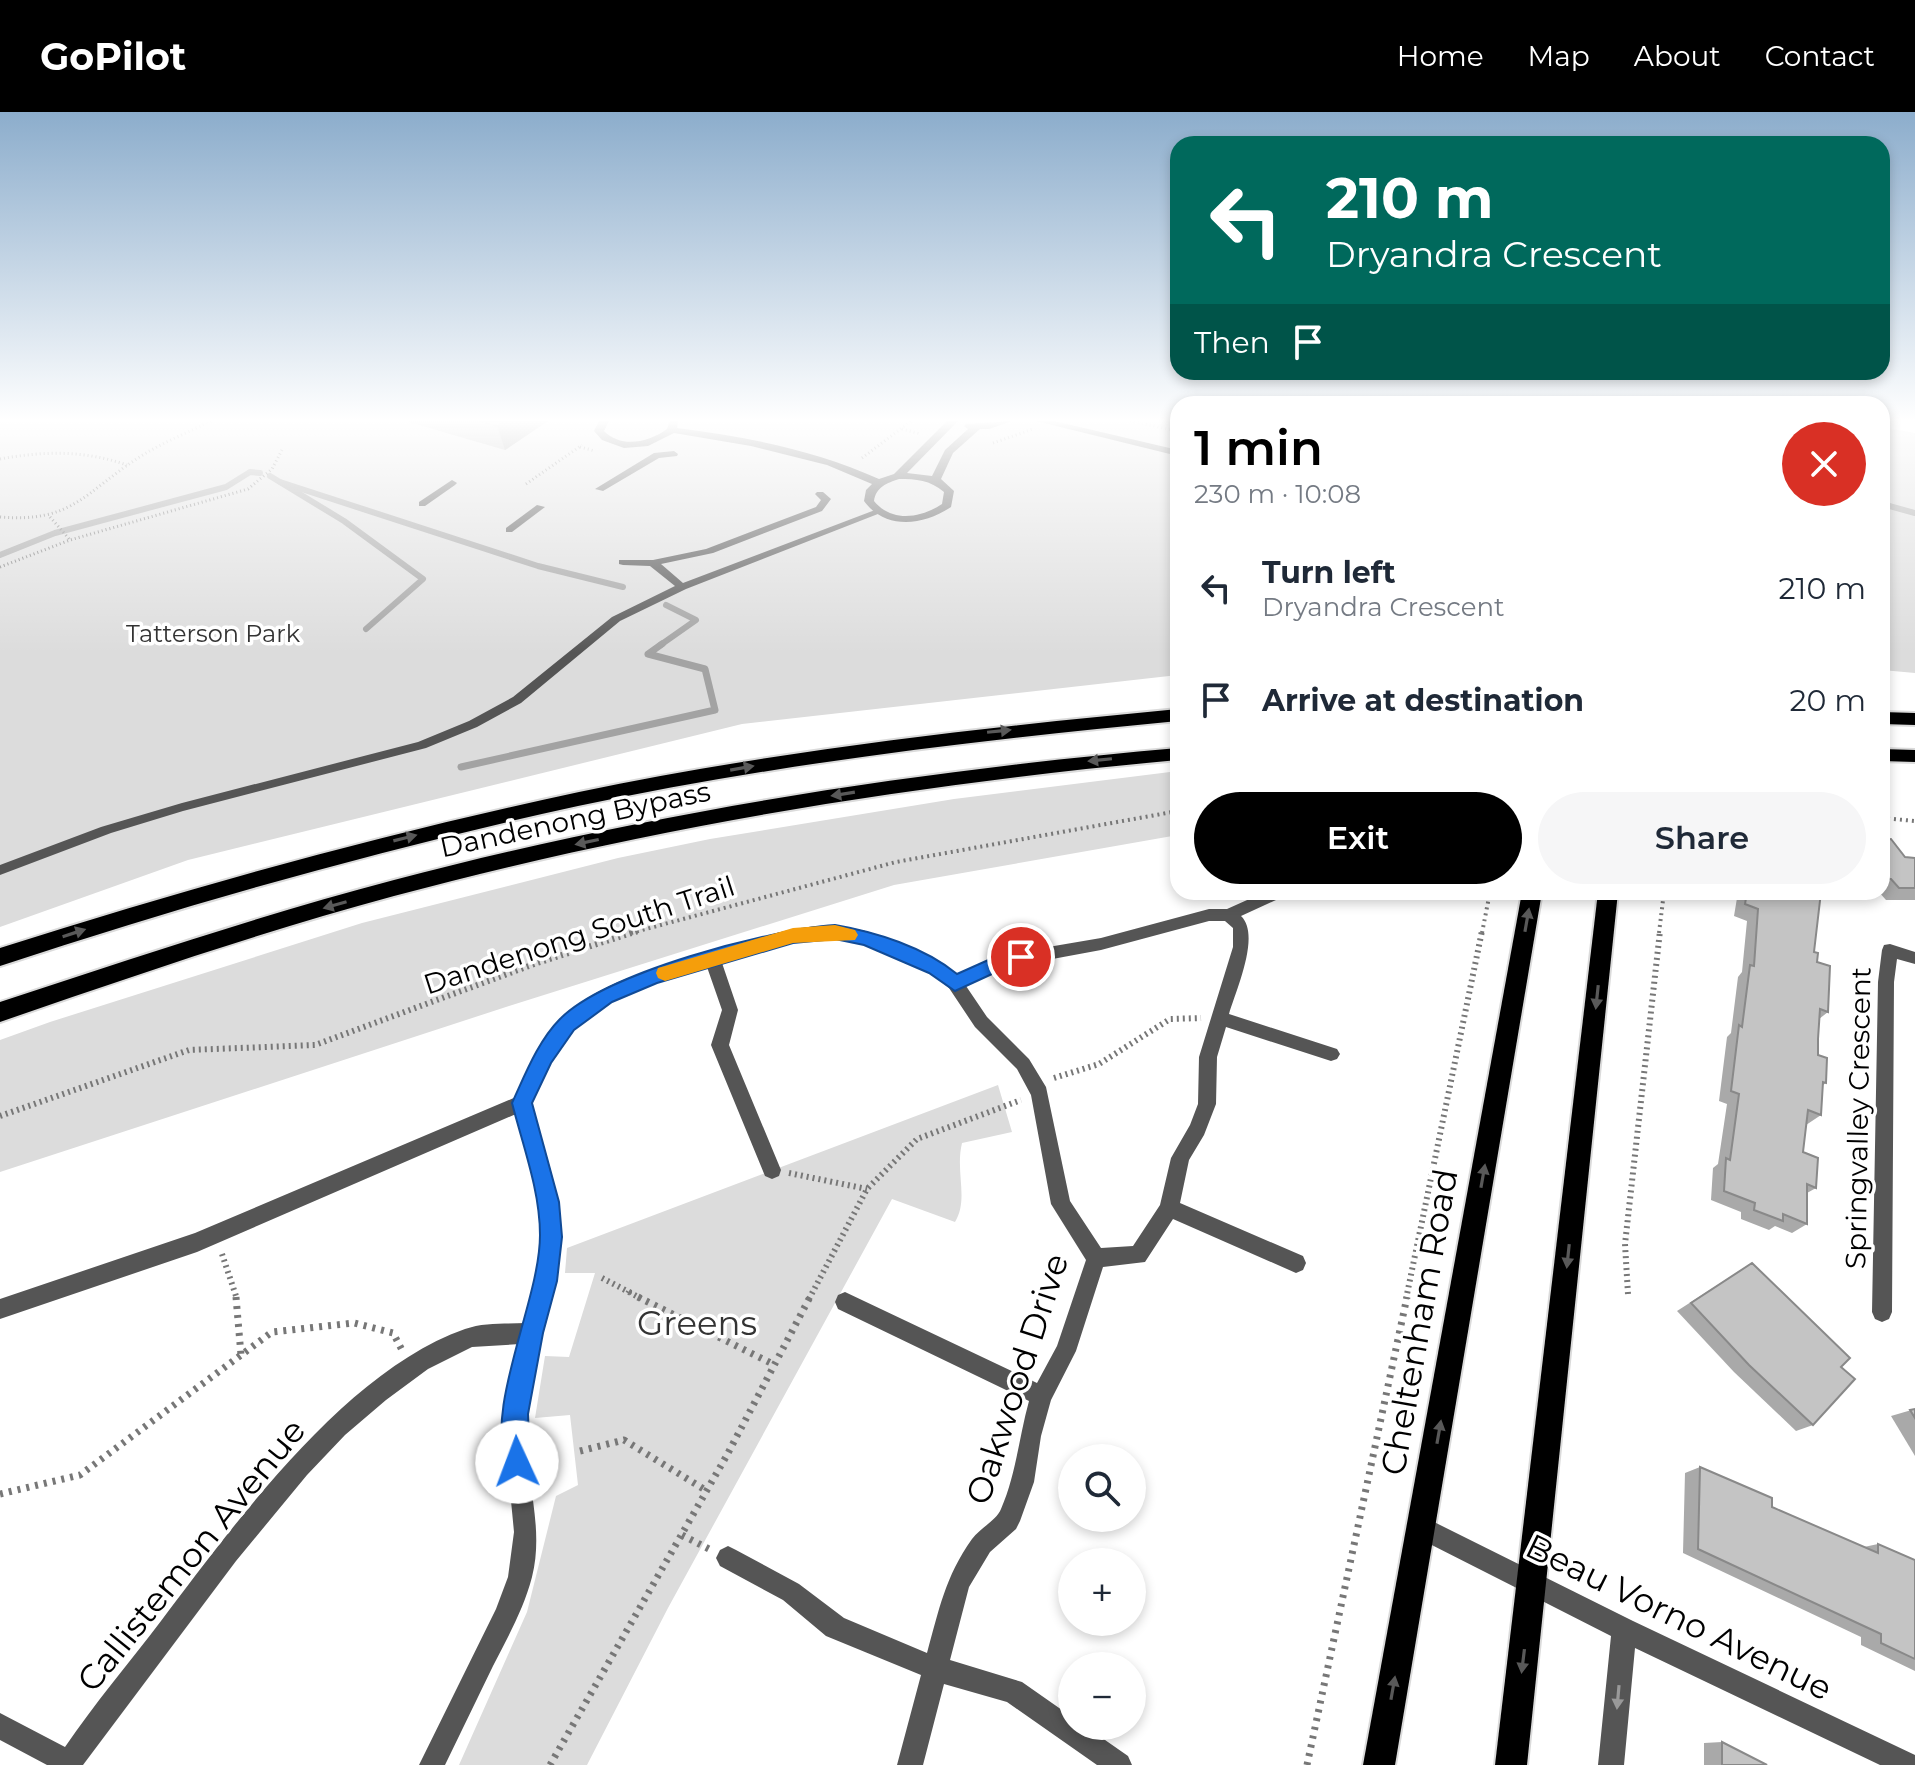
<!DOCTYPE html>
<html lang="en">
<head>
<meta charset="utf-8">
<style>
	:root { --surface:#fff; --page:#f6f6f7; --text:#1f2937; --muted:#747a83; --accent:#000 }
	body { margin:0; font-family:Montserrat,sans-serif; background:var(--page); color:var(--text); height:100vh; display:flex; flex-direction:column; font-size:30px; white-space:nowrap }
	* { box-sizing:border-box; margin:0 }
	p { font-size:26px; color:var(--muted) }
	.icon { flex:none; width:44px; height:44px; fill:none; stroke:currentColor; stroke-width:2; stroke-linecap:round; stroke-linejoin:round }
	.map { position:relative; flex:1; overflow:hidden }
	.side { position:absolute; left:1170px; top:284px; width:720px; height:504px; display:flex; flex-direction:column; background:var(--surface); border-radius:24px; box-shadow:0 4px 12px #0003 }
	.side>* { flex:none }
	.top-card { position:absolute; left:1170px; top:24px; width:720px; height:244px; border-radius:24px; box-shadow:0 4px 12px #0003; background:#00695c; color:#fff; overflow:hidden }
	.controls { position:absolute; left:1058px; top:1332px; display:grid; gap:16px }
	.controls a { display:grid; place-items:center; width:88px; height:88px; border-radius:50%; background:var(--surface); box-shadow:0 4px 12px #0003; font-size:40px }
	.pin { position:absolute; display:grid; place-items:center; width:68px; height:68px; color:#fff; margin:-34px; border:4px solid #fff; border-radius:50%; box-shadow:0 2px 8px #0007 }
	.me { position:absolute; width:88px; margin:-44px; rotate:358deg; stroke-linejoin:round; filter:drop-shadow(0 0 6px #0008) }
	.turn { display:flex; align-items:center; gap:28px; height:168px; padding:0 24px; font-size:36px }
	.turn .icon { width:104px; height:104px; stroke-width:2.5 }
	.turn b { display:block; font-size:56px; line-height:68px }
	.then { display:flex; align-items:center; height:76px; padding:0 24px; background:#0003; gap:16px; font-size:30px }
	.round { display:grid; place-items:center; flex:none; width:84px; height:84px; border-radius:42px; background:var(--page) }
	.summary { display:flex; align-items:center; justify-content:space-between; height:136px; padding:0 24px }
	h1 { font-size:48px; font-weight:600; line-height:60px; color:var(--accent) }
	.action { display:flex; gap:16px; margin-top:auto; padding:16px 24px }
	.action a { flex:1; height:92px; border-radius:48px; background:var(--accent); color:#fff; font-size:32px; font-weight:600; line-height:92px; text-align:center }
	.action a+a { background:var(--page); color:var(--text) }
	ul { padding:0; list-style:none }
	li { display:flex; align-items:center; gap:24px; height:112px; padding:0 24px }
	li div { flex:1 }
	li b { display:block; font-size:30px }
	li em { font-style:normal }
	header { display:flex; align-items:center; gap:48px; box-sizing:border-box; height:112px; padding:0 40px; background:var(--accent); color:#fff }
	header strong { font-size:38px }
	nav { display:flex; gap:44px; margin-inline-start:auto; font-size:28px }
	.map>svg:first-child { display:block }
	.green { fill:#dcdcdc }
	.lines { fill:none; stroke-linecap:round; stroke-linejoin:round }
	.stream-far1 { stroke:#a3a3a3; stroke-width:6 }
	.stream { stroke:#a3a3a3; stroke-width:7 }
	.primary-casing { stroke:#dbdbdb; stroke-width:4 }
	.trunk-casing { stroke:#dbdbdb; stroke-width:4 }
	.path-far3 { stroke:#777; stroke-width:3; stroke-dasharray:1 3; stroke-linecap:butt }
	.path-far2 { stroke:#777; stroke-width:4; stroke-dasharray:2 4; stroke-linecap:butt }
	.path-far1 { stroke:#777; stroke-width:6; stroke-dasharray:2 4; stroke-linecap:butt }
	.path { stroke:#777; stroke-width:7; stroke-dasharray:3 6; stroke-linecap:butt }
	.service { fill:#555; fill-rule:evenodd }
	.minor { fill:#555; fill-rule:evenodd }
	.primary { fill:#000; fill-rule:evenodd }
	.trunk { fill:#000; fill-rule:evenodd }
	.wall { fill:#a9a9a9 }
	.shaded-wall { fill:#898989 }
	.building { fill:#c4c4c4; stroke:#898989; stroke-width:2 }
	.oneway { fill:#595959 }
	.oneway2 { fill:#999 }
	.route { fill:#1a73e8; stroke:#114b97; stroke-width:2 }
	.slow { fill:#f59e0b }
	.labels { text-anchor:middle; stroke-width:7; stroke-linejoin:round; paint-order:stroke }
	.far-park-label { font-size:24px; fill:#333; stroke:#fff }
	.street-label { font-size:28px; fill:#000; stroke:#fff }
	.near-street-label { font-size:34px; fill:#000; stroke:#fff }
	.near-park-label { font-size:34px; fill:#333; stroke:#fff }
</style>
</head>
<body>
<header>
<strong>GoPilot</strong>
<nav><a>Home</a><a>Map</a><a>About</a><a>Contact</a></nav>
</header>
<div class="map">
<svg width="1915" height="1653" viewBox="0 0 1915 1653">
	<rect width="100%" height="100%" fill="#fff"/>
	<g class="green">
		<path d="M0,309h1178v254l-436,49 -554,136 -188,67z"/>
		<path d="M1882,315l33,6v240l-33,-3z"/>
		<path d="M1178,659v64l-284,50 -385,121 -509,166v-132l50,-18 312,-99 256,-65 92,-19 244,-40z"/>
		<path d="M998,973l14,47 -50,11c-7,29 7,56 -7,79l-63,-23 -224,409 -81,157h-128l68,-153 29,-116 22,-11 -8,-70 -35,3 10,-62 24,1 26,-84h-30l2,-25z"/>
	</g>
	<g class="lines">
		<g class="stream-far1">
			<path d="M270,364l74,45 79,58 -57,50"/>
			<path d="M280,370l258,84 85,21"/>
			<path d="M1882,392l33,9"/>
			<path d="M0,443l55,-22 171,-46 24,-15 10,1"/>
			<path d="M659,534l37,-26 -30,-15"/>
		</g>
		<path class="stream" d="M461,655l254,-57 -10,-41 -57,-15 14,-10"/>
		<g class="primary-casing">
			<g id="primary">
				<path d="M1522,780h20l-147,873h-32z"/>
				<path d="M1598,780h20l-91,873h-32z"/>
			</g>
		</g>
		<g class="trunk-casing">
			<g id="trunk">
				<path d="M1178,597v12c-201,19 -402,43 -600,85 -196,43 -387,97 -578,160v-18c191,-61 382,-114 579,-156 197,-41 398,-64 599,-83z"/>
				<path d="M1882,600l33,1v12l-33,-1z"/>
				<path d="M1178,636v12c-265,24 -527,67 -784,136 -133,36 -264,81 -394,126v-20c131,-43 261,-87 394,-122 258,-68 519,-109 784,-132z"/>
				<path d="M1882,637l33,1v12l-33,-1z"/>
			</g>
		</g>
		<g class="path-far3">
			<path d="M1130,309l48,10"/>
			<path d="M902,317l19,5"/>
			<path d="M993,331l40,-14"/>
			<path d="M580,335l15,4"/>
			<path d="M862,346l49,-37"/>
			<path d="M0,347c44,-8 84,-9 127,6"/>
			<path d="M526,372l56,-39"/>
			<path d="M0,405c72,6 84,-24 138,-59 23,-15 49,-25 73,-37"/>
			<path d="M50,405l20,23"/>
			<path d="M0,455l70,-27 178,-51 24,-20 10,-19"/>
		</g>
		<g class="path-far2">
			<path d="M1882,706l33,3"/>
			<path d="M631,821l265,-71 282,-51"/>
			<path d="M1482,821l8,-41"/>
			<path d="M1659,821l5,-41"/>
		</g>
		<g class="path-far1">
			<path d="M1054,966l45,-14 71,-45 31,-1"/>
			<path d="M0,1004l189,-66 126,-5 222,-82 101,-32"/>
			<path d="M789,1061l78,16"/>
			<path d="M222,1142l15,45"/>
			<path d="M602,1166l27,14 -2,3"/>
			<path d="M629,1180l13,7"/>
			<path d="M1628,1182l-3,-50 35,-313"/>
			<path d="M809,1187l58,-110 50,-50 104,-39"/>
			<path d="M1406,1187l76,-368"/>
		</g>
		<g class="path">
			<path d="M236,1185l5,58"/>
			<path d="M638,1185l135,67"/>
			<path d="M580,1339l44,-11 83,51"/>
			<path d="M0,1382l80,-19 192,-143 82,-9 39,10 9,17"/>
			<path d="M682,1423l27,14"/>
			<path d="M550,1653l177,-310 83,-158"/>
			<path d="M1307,1653l100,-468"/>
		</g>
		<g class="service">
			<path d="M674,339l4,3 -1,2 -18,2 -56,33 -8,-2 59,-36z"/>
			<path d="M452,368l5,3 -2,2 -30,21h-6v-4z"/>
			<path d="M817,380h6l8,7 -9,12 -109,42 -52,11 22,19 192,-73 8,2 -197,77 -66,32 -99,82 -44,24 -51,21 -243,63 -72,22 -111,42v-10l101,-38 81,-24 236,-61 51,-21 44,-24 99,-80 63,-31 -25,-20 -27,-1 -4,-1v-4h34l53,-11 110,-42 5,-7 -6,-6z"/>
			<path d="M537,393l8,2 -33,25h-6v-4z"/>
		</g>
		<g class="minor">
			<path d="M599,309h10l-5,10c18,18 45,11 63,-2l3,-8h8l-1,7c70,9 138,22 202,51l15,-5 53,-53h11l-51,52 25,3 13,-26 23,-21 -4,-3 2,-2 46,-3 -23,8h-9l-27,24 -12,26 13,12 -3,16c-28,19 -66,23 -87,-6l2,-11 6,-6 -45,-19 -76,-19 -77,-13 -26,13 -24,2 -22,-8 -8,-9zM899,367c17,0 31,1 45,13l-2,12c-21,14 -50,19 -68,-3 2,-14 13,-18 25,-22z"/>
			<path d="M1036,309h18l124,29v6z"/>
			<path d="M1265,780h12l2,4 -3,4 -35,16c20,19 -5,74 -12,98l108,35 3,5 -3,5 -6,2 -105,-34 -9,30 -1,47 -12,31 -15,25 -9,43 123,53 3,7 -3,7 -7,3 -123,-54 -28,43 -42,5 -27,84 -25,49 -10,36 -7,46 -14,39 -4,8 -26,23 -21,35 -19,73 72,22 50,35v9h13l43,30 4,9h-35l-90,-63 -63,-18 -21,81h-26l24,-90 -95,-39 -43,-36 -63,-34 -4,-8 4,-8 8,-4 8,4 63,34 45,34 83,35c12,-43 18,-76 45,-114 8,-11 24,-18 29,-30 15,-34 18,-72 28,-108l-191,-92 -3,-7 3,-7 7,-3 192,91 20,-37 29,-86 -35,-56 -20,-109 -14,-26 -42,-42 -26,-39 -19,-16 -65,-28 -30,-6 -42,3 -71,22 16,47 -9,35 52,125 -2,6 -7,3 -7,-3 -54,-131 11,-35 -15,-43c-46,14 -97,27 -133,61 -20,20 -31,50 -43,75 12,44 31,90 30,137 -2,63 -33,122 -35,185 -2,51 19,101 6,152 -8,31 -24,60 -39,89 -16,33 -32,66 -48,99h-26l77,-156 12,-32 6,-45 -10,-104 5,-39 11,-45 -48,3 -44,22 -42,31 -41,35 -38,40 -71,86 -153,204h-36l-47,-25v-27l65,34c30,-44 64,-84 96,-126 75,-99 184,-250 304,-292 19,-7 41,-5 61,-6 8,-32 16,-65 15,-99 -1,-38 -15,-74 -25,-110l-319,138 -197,67v-20l195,-66 321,-136c12,-26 24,-58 45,-78 41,-41 107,-54 161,-69 36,-11 73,-26 112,-24 36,1 96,26 123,49l44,-20 100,-17 108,-29h18zM1209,809h16l8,7v19l-34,110 -1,47 -8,21 -19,33 -11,47 -27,41 -32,2 -31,-47 -24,-114 -17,-28 -42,-42 -21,-31 38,-18 97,-18z"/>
			<path d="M1890,832l25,8v12l-18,-5 -3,23 -2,330 -3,7 -7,3 -7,-3 -3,-7 6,-330 4,-32 2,-5z"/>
			<path d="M1422,1404l211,105 282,134v10h-35l-245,-117 -11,117h-26l13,-129 -197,-100 -4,-8 4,-8z"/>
		</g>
		<use href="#primary" class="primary"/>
		<use href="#trunk" class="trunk"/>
	</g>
	<g class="wall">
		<path d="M405,309h143l-43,29z"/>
		<path d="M1882,728l23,17 10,1v42h-29l-7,-8h3z"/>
		<path d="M1738,780h83l-7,60 14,60 -9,7 -1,36 8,28 -3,2 -2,30 -15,10 -3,27 13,36 -9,5v31l-15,9 -17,-7 -6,4 -28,-11v-7l-30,-12 2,-32 5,-4 9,-60 -8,-3 8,-64 4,-4 7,-56 4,-5 5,-51 -13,-5z"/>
		<path d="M1752,1151l89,104 -28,58 -17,6 -62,-59 -57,-61z"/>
		<path d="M1915,1297v47l-24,-40z"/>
		<path d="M1700,1355l72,40 92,40 14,-3 37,16v111l-54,-26v-8l-178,-84 2,-80z"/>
		<path d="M1722,1630l45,23h-63v-22z"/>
	</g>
	<path class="shaded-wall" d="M505,309h43l-43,29 -8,-24z"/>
	<g class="building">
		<path d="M479,309h26l-8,5z"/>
		<path d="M1891,727l14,18 10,1v30h-16l-8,-9h-9v-39z"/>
		<path d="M1747,780h74l-7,60 4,1 -1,9 13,4 -2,46 -8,-3 -2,30v16l9,3 -1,25 -3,-1 -2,33 -13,-5 -5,42 15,6 -2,30 -9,-4v40l-24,-10v7l-29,-11 1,-7 -31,-12 2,-33 4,2 9,-66 -8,-3 8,-66 3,2 8,-62 4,1 4,-57 -13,-5z"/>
		<path d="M1752,1151l98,95 -9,9 14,12 -42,46 -64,-60 -58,-62z"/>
		<path d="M1915,1297v9l-5,-8z"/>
		<path d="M1700,1355l72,31v9l106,46v-9l37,16v99l-34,-16v-9l-183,-85z"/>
		<path d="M1722,1630l45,23h-45z"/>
	</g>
	<defs><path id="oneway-solid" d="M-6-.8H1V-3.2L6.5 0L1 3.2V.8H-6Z" transform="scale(2)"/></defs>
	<g class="oneway">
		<use href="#oneway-solid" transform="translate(999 619) rotate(-6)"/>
		<use href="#oneway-solid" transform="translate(1100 648) rotate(174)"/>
		<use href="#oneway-solid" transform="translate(742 656) rotate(-10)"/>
		<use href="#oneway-solid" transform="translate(843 682) rotate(171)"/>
		<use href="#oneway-solid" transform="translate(405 726) rotate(-14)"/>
		<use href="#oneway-solid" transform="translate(587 730) rotate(168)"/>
		<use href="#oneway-solid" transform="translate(335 793) rotate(164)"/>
		<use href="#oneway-solid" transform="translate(1527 808) rotate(-80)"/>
		<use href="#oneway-solid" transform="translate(74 821) rotate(-18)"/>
		<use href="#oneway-solid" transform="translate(1597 885) rotate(96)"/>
		<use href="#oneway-solid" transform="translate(1483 1064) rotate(-80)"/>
		<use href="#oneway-solid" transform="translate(1568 1144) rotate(96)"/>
		<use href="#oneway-solid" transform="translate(1439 1320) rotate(-80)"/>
		<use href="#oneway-solid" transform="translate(1523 1549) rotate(97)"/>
		<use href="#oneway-solid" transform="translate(1393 1576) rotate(-80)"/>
	</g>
	<use class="oneway2" href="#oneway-solid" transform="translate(1618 1585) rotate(95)"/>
	<linearGradient id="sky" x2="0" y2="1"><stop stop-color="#8cadcc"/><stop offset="0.57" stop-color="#fff"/><stop offset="1" stop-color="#fff" stop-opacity="0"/></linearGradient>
	<rect width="1915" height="541" fill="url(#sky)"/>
	<path class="route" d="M835,813c41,7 89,22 122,49l38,-17 26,-7 9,7 -2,5 -23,6 -50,23 -26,-18 -65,-28 -29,-6 -42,4 -136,40 -45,19 -38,28 -23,33 -19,40 27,99 3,35 -5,44 -14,52 -15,81 2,48 -4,9 -9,4 -9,-4c-26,-62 32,-169 32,-236 0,-44 -17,-89 -28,-132 13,-28 26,-62 48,-84 47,-47 208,-89 275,-94z"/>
	<path class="slow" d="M835,813l20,5 3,5 -3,5 -62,3 -128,38 -7,-3 -2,-5 2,-5 7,-2 128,-38z"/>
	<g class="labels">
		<g class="far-park-label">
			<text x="213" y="530">Tatterson Park</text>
		</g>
		<g class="street-label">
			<text transform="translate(575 707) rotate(-12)" y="10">Dandenong Bypass</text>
			<text transform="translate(579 823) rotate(-18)" y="10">Dandenong South Trail</text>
			<text transform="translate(1858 1006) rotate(-89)" y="10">Springvalley Crescent</text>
		</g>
		<g class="near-street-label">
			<text transform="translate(1419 1210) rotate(-80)" y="12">Cheltenham Road</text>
			<text transform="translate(1017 1267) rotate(-72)" y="12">Oakwood Drive</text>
			<text transform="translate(191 1443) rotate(-51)" y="12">Callistemon Avenue</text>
			<text transform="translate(1679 1505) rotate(26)" y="12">Beau Vorno Avenue</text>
		</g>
		<g class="near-park-label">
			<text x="697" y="1223">Greens</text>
		</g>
	</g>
</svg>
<div class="controls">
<a><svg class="icon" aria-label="search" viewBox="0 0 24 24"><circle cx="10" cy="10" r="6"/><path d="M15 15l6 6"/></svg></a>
<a>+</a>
<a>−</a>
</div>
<div class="pin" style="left:1021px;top:845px;background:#d93025"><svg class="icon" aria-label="arrive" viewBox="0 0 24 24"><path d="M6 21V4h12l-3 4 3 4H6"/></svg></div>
<svg class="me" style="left:517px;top:1350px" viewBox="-20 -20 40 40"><circle r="19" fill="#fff"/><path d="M0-13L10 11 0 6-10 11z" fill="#1a73e8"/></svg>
<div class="top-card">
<div class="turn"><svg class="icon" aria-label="left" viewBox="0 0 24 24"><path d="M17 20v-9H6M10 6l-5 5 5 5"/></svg><div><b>210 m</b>Dryandra Crescent</div></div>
<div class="then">Then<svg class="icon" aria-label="arrive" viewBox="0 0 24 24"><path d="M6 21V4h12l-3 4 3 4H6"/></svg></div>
</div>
<section class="side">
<div class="summary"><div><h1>1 min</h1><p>230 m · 10:08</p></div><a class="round" style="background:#d93025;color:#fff"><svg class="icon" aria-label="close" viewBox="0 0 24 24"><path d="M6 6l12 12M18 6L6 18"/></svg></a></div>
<ul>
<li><svg class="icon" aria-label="left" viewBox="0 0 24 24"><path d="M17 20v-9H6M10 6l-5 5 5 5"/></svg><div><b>Turn left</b><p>Dryandra Crescent</p></div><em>210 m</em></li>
<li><svg class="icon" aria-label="arrive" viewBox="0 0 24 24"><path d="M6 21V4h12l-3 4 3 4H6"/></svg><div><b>Arrive at destination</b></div><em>20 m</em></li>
</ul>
<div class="action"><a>Exit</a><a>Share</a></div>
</section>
</div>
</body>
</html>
